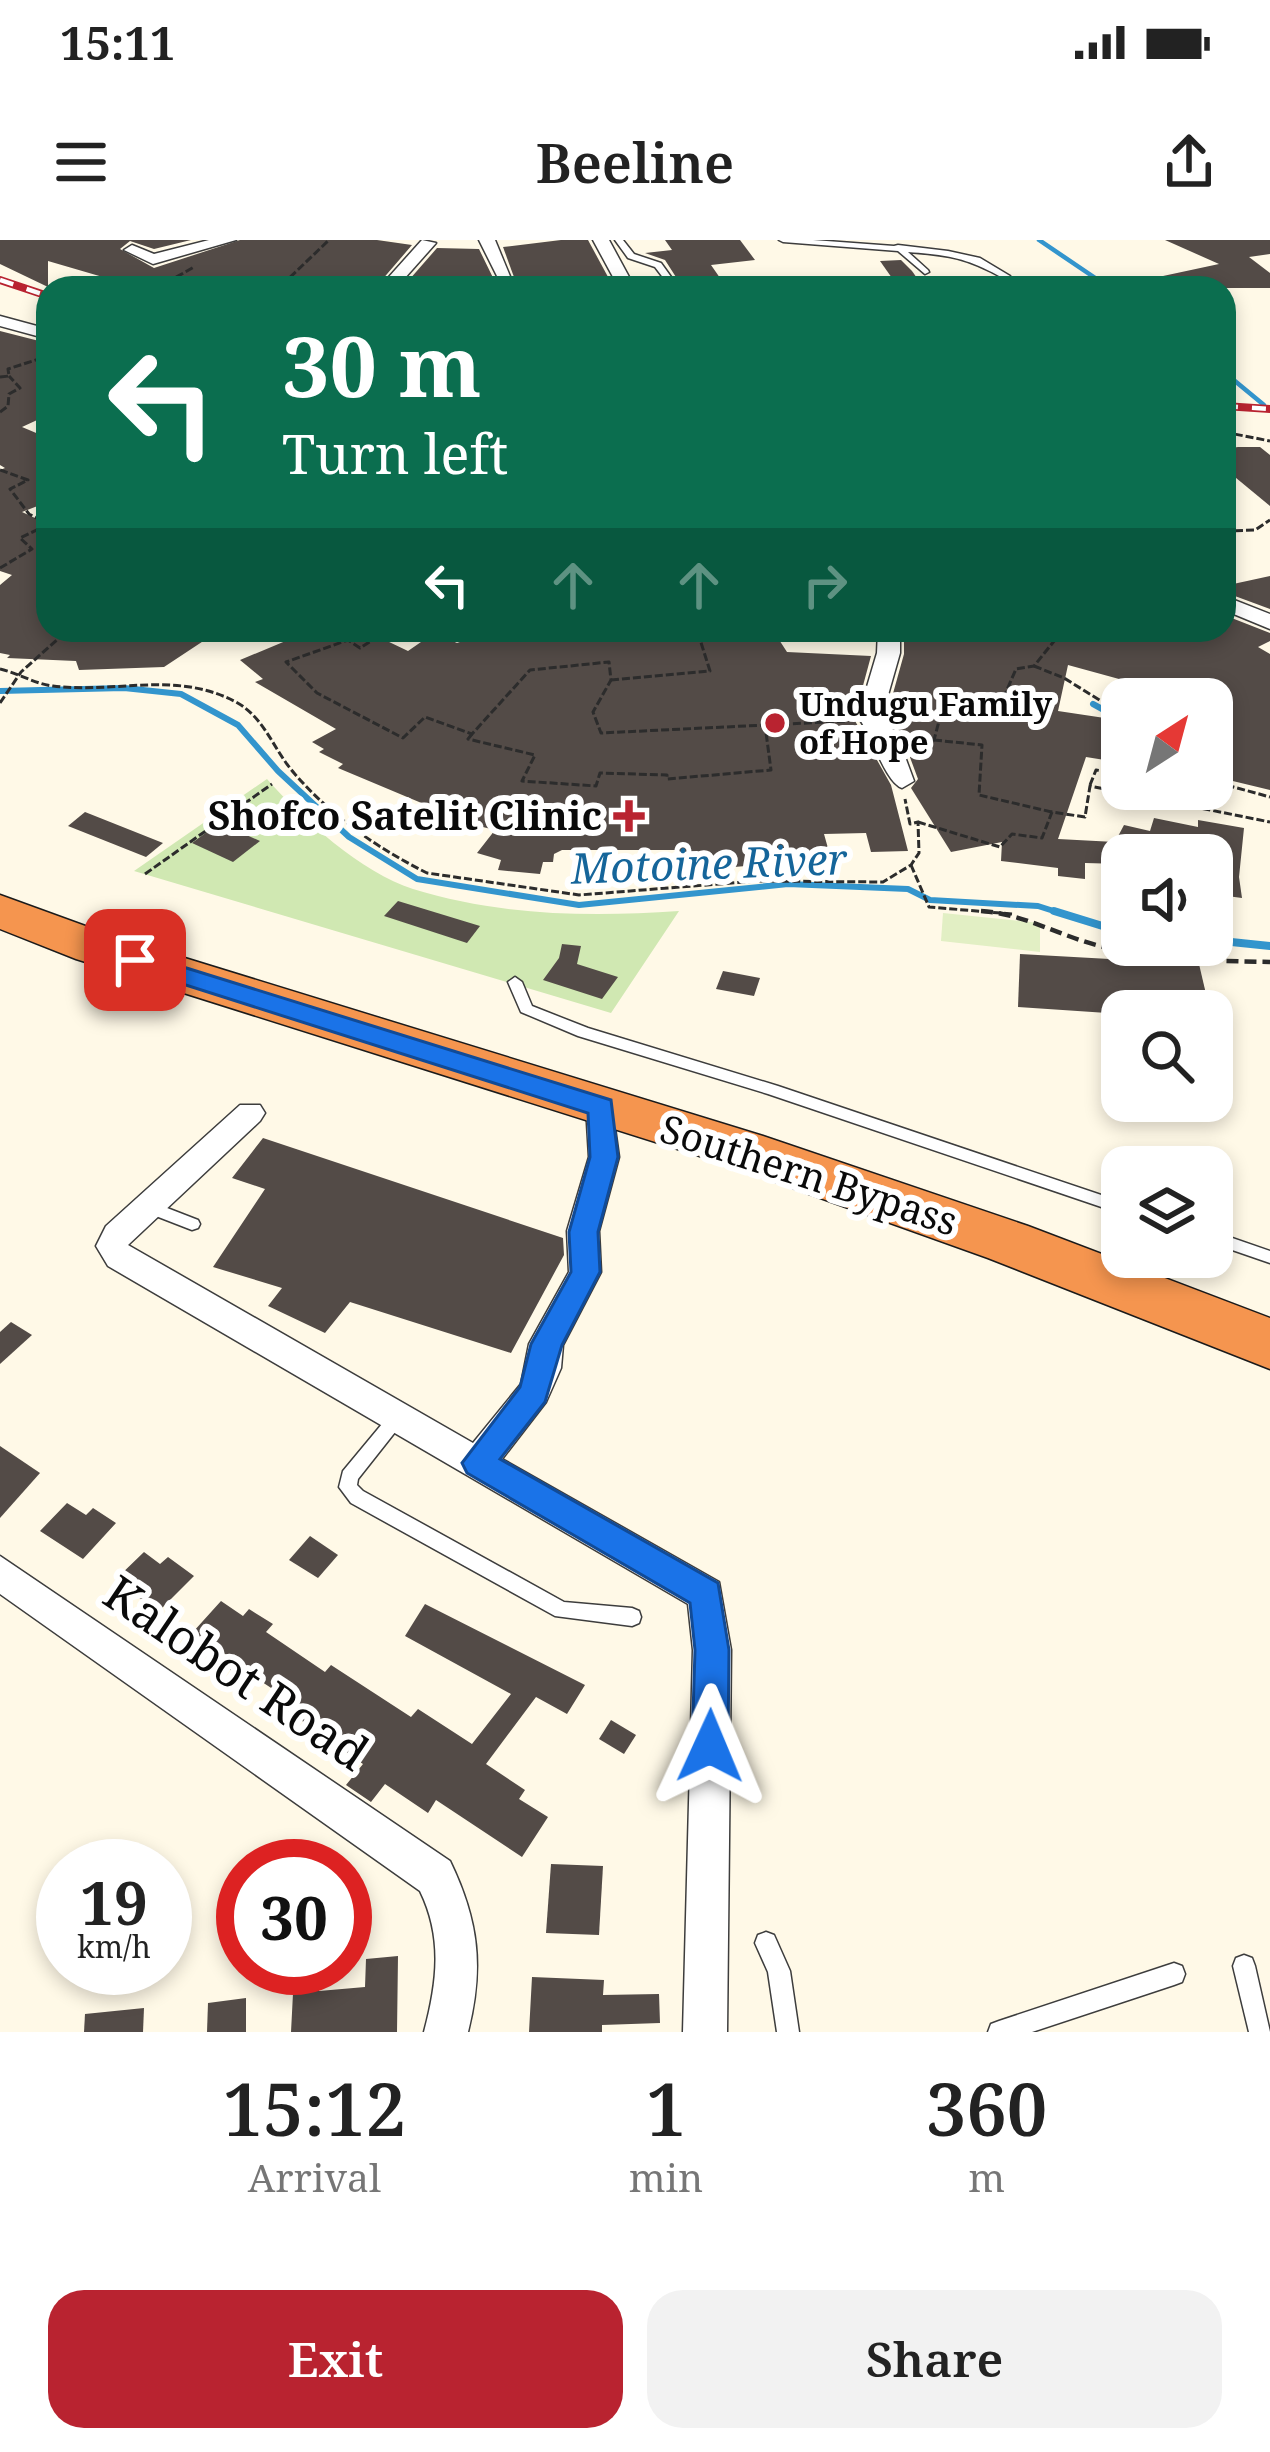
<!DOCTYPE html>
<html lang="en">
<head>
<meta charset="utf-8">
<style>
	:root { --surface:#fff; --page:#f2f2f2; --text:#222; --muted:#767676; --accent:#b92330 }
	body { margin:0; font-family:"Noto Serif",serif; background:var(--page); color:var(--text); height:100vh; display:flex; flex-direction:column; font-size:45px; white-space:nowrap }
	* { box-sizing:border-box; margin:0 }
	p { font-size:39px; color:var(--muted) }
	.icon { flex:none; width:66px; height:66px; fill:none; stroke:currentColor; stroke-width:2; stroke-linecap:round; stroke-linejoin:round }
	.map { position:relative; height:1792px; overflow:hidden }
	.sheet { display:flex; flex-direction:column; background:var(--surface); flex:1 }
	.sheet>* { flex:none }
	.banner { position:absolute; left:36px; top:36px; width:1200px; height:366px; border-radius:36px; box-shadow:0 6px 18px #0003; background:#0b6e4f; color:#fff; overflow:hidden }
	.needle { width:78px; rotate:36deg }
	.controls { position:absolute; left:1101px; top:438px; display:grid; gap:24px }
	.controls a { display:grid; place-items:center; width:132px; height:132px; border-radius:24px; background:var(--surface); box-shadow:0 6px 18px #0003; font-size:60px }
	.speed { position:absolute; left:36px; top:1599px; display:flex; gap:24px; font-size:60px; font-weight:700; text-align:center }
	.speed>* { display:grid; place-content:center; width:156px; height:156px; border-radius:50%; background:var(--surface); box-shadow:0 6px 18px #0003; line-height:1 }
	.speed small { font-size:30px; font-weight:400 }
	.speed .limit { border:18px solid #d22; background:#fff; color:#111 }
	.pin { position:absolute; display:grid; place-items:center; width:102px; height:102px; color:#fff; margin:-51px; border-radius:24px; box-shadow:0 6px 18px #0006 }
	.me { position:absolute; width:132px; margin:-66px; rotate:1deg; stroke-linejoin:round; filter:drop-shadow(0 0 9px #0008) }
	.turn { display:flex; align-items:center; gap:42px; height:252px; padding:0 48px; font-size:54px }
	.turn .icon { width:156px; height:156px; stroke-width:2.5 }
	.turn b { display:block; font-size:84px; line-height:102px }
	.lanes { display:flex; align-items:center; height:114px; padding:0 48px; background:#0003; justify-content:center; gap:60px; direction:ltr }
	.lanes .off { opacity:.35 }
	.eta { display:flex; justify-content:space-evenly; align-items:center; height:204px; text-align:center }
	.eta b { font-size:72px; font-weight:600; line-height:84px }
	.cta { display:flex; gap:24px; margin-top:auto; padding:24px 48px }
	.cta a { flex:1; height:138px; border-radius:36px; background:var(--accent); color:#fff; font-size:48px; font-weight:600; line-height:138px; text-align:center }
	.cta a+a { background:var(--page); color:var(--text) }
	.status { display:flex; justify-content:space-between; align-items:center; height:84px; padding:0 60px; background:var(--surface); direction:ltr }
	.status svg { height:33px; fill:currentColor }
	header { display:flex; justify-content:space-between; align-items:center; height:156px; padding:0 48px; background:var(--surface); font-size:54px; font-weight:600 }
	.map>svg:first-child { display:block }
	.green { fill:#d0e8b2 }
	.pitch { fill:#e2efc4 }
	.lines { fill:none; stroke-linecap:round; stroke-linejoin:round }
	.stream-far2 { stroke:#3395cd; stroke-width:4.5 }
	.stream-far1 { stroke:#3395cd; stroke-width:6 }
	.stream { stroke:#3395cd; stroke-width:8 }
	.building { fill:#534b47 }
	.lane-casing { stroke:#3d3d3d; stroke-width:3 }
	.street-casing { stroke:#3d3d3d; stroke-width:3 }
	.highway-casing { stroke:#1b1b1b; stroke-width:3 }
	.path-far1 { stroke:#2c2c2c; stroke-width:3; stroke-dasharray:8 3; stroke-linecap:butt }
	.path { stroke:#2c2c2c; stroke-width:4.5; stroke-dasharray:12 6; stroke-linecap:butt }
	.lane { fill:#fff; fill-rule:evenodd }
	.street { fill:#fff; fill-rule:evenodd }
	.highway { fill:#f5954f; fill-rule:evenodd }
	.rail-casing { stroke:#b92330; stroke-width:8 }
	.rail { stroke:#fff; stroke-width:4.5; stroke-dasharray:14; stroke-linecap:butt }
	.route { fill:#1a73e8; stroke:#114b97; stroke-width:3 }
	.poi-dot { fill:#b92330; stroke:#fff; stroke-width:4.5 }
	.labels { text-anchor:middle; stroke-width:12; stroke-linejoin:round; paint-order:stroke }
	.far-poi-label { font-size:33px; font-weight:bold; fill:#0a0a0a; stroke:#fff; text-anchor:start }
	.poi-label { font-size:39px; font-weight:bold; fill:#0a0a0a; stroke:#fff; text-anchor:end }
	.street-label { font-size:39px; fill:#0a0a0a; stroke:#fff }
	.water-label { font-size:42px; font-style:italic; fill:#15659a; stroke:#fff }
	.near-street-label { font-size:48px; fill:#0a0a0a; stroke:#fff }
</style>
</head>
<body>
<div class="status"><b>15:11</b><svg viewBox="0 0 49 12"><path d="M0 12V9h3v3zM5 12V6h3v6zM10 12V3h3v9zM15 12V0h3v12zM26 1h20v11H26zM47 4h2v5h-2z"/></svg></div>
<header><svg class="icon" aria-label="menu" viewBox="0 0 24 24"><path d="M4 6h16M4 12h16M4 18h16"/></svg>Beeline<svg class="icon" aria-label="share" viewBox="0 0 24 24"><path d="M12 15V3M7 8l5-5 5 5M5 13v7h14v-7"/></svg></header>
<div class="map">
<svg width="1270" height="1792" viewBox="0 0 1270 1792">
	<rect width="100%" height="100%" fill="#fff9e7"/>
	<path class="green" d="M267,539c34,39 95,94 146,110 87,27 177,28 266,22l-68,102 -477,-142z"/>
	<path class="pitch" d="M943,673l97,10v29l-99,-11z"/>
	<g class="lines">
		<g class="stream-far2">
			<path d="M1039,0l71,48"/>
			<path d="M1224,132l40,33"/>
		</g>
		<g class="stream-far1">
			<path d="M0,451l124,-3 57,6 57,31 40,46 71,66 68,42 162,26 209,-21 120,5 22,11 108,6 25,8"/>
			<path d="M1093,464l29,16"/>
		</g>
		<g class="stream">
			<path d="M1054,671l68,21"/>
			<path d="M1212,700l58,6"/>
		</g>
	</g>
	<g class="building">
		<path d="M0,0h191l-37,9 -24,-8 -10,8 34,19 86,-28h137l35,5 -37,43h-170l-53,-6 1,4 -16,1 -89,-26v26l-48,-23z"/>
		<path d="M561,0h27l26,48h-96l-15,-41z"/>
		<path d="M665,0h75l15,20 -44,5 16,23h-44l-18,-28 -20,-7 27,-3z"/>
		<path d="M1165,0h105v14l-21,3 21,16v15h-120l-1,-9 70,-15z"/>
		<path d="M437,8l42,1 19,39h-18l-1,-4 -69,4 -1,-8z"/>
		<path d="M901,20l11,11 12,17h-25l-19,-27z"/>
		<path d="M0,91l47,12 1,62 -6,2 6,8 -26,12 26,11v64l-26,10 26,12v106h172l-56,37 -85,3 -3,-9 -69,-3 3,-3 -10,-2v-68l12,-10 -12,-4v-101l5,-2 -5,-3z"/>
		<path d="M1238,207h22l10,8v51l-46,-38v-19z"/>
		<path d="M1270,336v33l-46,-17v-6z"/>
		<path d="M1224,375l46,18v8l-12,6 12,7v136l-58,-14v-77l-45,-4 -2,4h-43l8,-17 -62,-17 -10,46 60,9 -7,41 -25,-4 -28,82 57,3 9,-17 26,6 4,-13 44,9v-7l46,8 -5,49 3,21 -30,-4v-39h-90v9l-37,-1v16l-27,-3v-8l-57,-7 1,-19 -51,10 -40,-64 7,-9 -17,-46 -14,-18 17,-61v-24h320z"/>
		<path d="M273,390h91l44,21 26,-18 23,10 20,-7 18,3 7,-9h253l2,4 17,-2 13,20 84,4 -17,63 37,66 17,66 -37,1 -5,-19 -42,1 7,25 -109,9 -18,6 -23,1 -2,-25h-117l-8,4 -1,8h-10l-3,12 -42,-4 3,-10 -24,-7 18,-23 -69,-17 5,-6 -93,-39 5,-4 -24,-12 5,-3 -12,-7 24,-13 -81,-47 8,-3 -23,-19 48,-20z"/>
		<path d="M85,572l78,31 -17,14 -78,-31z"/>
		<path d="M219,583l41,18 -27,21 -41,-19z"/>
		<path d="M398,661l82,25 -13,17 -83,-27z"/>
		<path d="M562,704l19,2 -4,18 41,13 -16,22 -59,-19 16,-22z"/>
		<path d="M1020,714l179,10 11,47 -88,3 -104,-7z"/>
		<path d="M723,731l37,7 -6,18 -38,-7z"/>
		<path d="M263,898l300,100 1,17 -53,98 -161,-51 -25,31 -57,-27 14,-18 -69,-21 52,-78 -33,-11z"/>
		<path d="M11,1082l21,13 -32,29v-32z"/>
		<path d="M0,1206l40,27 -40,45z"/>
		<path d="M67,1263l19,12 7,-7 23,15 -33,36 -43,-28z"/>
		<path d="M310,1296l28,19 -20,23 -29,-18z"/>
		<path d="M144,1312l16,12 8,-7 26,19 -36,36 -43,-32z"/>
		<path d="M221,1361l22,15 6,-7 24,15 -7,8 59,40 6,-7 80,52 7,-8 54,35 39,-50 -106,-58 20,-32 160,81 -18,29 -31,-17 -50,67 39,26 -6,9 29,18 -26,40 -86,-57 -8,13 -43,-29 -14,18 -25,-17 17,-21 -75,-53 6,-8 -38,-25 -5,6 -22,-15 6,-8 -42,-29z"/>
		<path d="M611,1480l25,15 -12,19 -25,-15z"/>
		<path d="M551,1624l52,2 -4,69 -53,-2z"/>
		<path d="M398,1716l-1,76h-106l3,-58 25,-2v19l46,-4 1,-28z"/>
		<path d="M532,1737l72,3 -1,15 56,-1 1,29 -58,2v7h-73z"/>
		<path d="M246,1758v34h-39l1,-29z"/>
		<path d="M144,1768l-1,24h-59l1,-18z"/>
	</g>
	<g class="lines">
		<g class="lane-casing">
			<g id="lane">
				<path d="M615,0h8l11,14 27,9 18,25h-8l-16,-21 -27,-9z"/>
				<path d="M779,0h34l81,6 4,-1 50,6 32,7 30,18 -7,2c-36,-20 -54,-23 -95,-26l20,18 1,2 -4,2 -27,-23 -115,-9z"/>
				<path d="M515,737l7,5 10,24 56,22 190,58 344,116v12l-354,-120 -190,-58 -57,-24 -13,-30z"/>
				<path d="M149,961l49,19 2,4 -2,4 -6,2 -49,-19 -2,-4 2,-4z"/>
				<path d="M1212,991l58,20v12l-58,-20z"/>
				<path d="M398,1170l6,2 3,5 -49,62 -1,6 6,6 201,111 68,6 7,3 2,6 -2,6 -7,3 -77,-10 -204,-113 -12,-16 4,-16 49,-59z"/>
				<path d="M766,1692l8,3 16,36 9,61h-22l-9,-60 -13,-29 3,-8z"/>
				<path d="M1244,1715l8,3 3,8 15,66h-21l-16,-66 3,-8z"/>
				<path d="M1174,1723l8,3 3,8 -3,8 -8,3 -142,47h-44l3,-8 8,-3z"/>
			</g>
		</g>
		<g class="street-casing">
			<g id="street">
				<path d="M209,0h27l-83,24 -29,-14 8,-5 22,9z"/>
				<path d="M422,0l14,3 -40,45h-17z"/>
				<path d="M479,0h16l19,46h-12z"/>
				<path d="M593,0h16l26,48h-16z"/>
				<path d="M0,76l48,13v10l-48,-13z"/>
				<path d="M1224,356l46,18v15l-46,-19z"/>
				<path d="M878,390h22v23l-18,63 15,19 17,46 -12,7c-17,-6 -30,-53 -44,-71l19,-64z"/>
				<path d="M601,856l10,3 8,58 -20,74 2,41 -38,73 -2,23 -15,34 -44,57 217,123 12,68 -4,382h-44l10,-382 -5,-46 -580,-338 -12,-20 10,-20 134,-121h20l5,8 -5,8 -132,124 345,198 48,-59 8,-40 40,-72 -2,-41 22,-74 -3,-50 5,-8z"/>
				<path d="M0,1316l450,305c29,60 34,107 18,171h-44c13,-49 19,-94 -4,-141l-420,-297z"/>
			</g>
		</g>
		<g class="highway-casing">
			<path id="highway" d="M0,655l110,40 653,201 265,90 242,92v51l-282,-111 -263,-94 -649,-205 -76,-30z"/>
		</g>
		<g class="path-far1">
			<path d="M282,45l47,-45"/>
			<path d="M157,48l37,-21"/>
			<path d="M0,137l9,-1 -1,-7 40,-13"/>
			<path d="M0,172l8,-6 1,-12 11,-6 -11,-12"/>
			<path d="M1224,192l46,9"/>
			<path d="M0,230l28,10 -18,9 19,25 19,10"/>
			<path d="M1224,291l31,-1 15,-10"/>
			<path d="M0,328l32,-19 -12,-11 27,-13"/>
			<path d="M388,390l-28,18 -12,-8 -62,22 31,31 86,45 22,-21 47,17 58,-64 79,-8 2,18 -18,32 8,21 247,-12"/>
			<path d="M1034,426l30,12 58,36"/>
			<path d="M0,429c18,4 35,15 53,17 64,8 122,-16 183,16 29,16 37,47 58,71 37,43 83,75 133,100l152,22 178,-14 126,1 28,-17 8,-12 -1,-31 -8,2 -5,-25"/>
			<path d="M611,440l99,-9 -13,-41"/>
			<path d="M0,463l21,-31 47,-42"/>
			<path d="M472,494l-4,5 67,16 -13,26 74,5 4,-13 67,2v4l104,-9 -6,-45"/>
			<path d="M910,498l24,2 13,-49 56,8 13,-30 18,-3 29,-36"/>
			<path d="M934,500l48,5 -3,50 73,17"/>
			<path d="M1090,545l6,-15 23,3 3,-14"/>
			<path d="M1200,549l15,3 4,-9 51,14"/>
			<path d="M918,582l82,25 12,-13 30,4 10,-26 33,5 5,-31 180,36"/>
			<path d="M911,625l18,42 83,7"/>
			<path d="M145,634l127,-90"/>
		</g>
		<path class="path" d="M981,671c46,3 83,28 128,37 53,12 107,13 161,14"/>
		<use href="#lane" class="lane"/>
		<use href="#street" class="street"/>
		<use href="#highway" class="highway"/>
		<g class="rail-casing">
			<g id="rail">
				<path d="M0,40l48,16"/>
				<path d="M1224,166l46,3"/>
			</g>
		</g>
		<use href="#rail" class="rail"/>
	</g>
	<path class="route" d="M135,712l476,148 7,57 -20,75 2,40 -38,73 -17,57 -45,57 218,124 11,67 -1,96 -5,12 -13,5 -12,-5 -6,-12 3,-96 -5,-47 -223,-130 -5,-10 58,-76 11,-43 40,-72 -2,-40 21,-75 -2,-44 -462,-147 -4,-6 4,-6z"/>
	<g class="poi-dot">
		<circle cx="775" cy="483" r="12"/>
		<path d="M623 558h12v12h12v12h-12v12h-12v-12h-12v-12h12z"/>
	</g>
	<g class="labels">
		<g class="far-poi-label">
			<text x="799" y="476">Undugu Family<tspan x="799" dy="38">of Hope</tspan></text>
		</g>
		<g class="poi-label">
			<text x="602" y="590">Shofco Satelit Clinic</text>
		</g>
		<g class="street-label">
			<text transform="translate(809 935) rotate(18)" y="14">Southern Bypass</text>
		</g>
		<g class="water-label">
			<text transform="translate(709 624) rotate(-2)" y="15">Motoine River</text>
		</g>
		<g class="near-street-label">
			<text transform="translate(236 1433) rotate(34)" y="17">Kalobot Road</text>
		</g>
	</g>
</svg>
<div class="controls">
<a><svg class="needle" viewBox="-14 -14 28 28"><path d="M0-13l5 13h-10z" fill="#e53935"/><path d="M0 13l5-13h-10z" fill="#767676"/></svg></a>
<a><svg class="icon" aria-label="sound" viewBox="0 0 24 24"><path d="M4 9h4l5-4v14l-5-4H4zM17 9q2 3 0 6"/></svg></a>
<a><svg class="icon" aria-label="search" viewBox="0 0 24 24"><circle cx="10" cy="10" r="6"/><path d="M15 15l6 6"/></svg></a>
<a><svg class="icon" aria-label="layers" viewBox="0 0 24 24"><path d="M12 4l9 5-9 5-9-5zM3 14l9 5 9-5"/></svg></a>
</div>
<div class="speed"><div>19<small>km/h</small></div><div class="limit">30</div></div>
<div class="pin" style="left:135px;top:720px;background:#d93025"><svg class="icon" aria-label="arrive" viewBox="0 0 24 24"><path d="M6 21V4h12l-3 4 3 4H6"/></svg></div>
<svg class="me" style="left:710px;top:1506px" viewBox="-20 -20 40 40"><path d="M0-17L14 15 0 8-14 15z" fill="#1a73e8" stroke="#fff" stroke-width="4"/></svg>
<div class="banner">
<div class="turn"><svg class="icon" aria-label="left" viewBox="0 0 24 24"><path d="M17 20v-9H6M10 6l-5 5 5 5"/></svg><div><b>30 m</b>Turn left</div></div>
<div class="lanes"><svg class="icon" aria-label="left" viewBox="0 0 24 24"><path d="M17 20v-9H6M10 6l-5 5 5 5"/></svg><svg class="icon off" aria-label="ahead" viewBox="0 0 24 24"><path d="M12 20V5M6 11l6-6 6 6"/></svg><svg class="icon off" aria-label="ahead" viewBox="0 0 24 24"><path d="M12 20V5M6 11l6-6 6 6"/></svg><svg class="icon off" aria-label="right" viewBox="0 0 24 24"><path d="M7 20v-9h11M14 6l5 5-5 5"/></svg></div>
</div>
</div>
<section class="sheet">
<div class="eta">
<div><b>15:12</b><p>Arrival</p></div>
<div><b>1</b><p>min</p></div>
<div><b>360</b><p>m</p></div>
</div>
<div class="cta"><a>Exit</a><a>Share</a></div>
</section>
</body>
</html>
